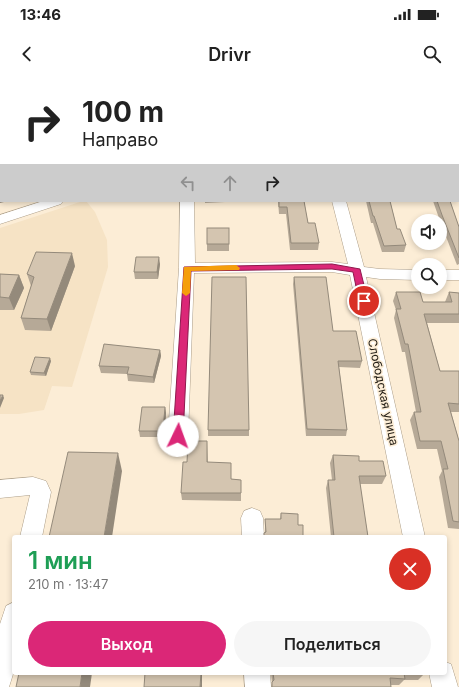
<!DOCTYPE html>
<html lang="ru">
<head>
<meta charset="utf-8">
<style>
	:root { --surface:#fff; --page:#f6f6f6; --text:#222; --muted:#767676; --accent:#db2777 }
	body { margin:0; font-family:Inter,sans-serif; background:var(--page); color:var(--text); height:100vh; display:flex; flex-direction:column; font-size:15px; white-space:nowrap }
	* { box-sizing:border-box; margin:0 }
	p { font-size:13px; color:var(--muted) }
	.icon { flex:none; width:22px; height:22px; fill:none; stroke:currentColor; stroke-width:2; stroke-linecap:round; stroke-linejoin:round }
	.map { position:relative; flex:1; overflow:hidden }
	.sheet { position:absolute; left:12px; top:455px; width:435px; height:140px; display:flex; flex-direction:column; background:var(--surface); border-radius:4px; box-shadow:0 2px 6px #0003 }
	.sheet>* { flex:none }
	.top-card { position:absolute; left:0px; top:0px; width:459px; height:122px; box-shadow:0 2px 6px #0003; background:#fff; color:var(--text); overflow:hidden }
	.fabs { position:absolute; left:411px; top:134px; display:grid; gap:8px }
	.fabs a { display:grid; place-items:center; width:36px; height:36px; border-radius:50%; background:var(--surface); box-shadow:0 2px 6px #0003; font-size:20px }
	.pin { position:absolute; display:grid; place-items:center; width:34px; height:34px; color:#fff; margin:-17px; border:2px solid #fff; border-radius:50%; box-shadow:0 1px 4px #0007 }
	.me { position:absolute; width:44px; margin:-22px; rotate:3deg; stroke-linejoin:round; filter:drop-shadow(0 0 3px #0008) }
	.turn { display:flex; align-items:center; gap:14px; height:84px; padding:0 16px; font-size:18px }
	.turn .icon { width:52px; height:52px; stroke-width:2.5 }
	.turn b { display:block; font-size:28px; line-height:34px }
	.lanes { display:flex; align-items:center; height:38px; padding:0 16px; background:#0003; justify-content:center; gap:20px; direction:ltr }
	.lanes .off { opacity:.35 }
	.round { display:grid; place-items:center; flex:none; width:42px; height:42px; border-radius:21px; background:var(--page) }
	.head { display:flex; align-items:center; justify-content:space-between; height:68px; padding:0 16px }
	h1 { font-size:24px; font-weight:600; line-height:30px; color:#1e9e55 }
	.primary-button { display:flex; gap:8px; margin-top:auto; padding:8px 16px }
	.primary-button a { flex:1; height:46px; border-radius:24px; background:var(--accent); color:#fff; font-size:16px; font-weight:600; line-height:46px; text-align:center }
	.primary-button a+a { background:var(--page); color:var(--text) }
	.status { display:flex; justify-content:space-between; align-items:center; height:28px; padding:0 20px; background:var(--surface); direction:ltr }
	.status svg { height:11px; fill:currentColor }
	header { display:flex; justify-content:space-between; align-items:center; height:52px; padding:0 16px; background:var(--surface); font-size:18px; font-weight:600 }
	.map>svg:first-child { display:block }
	.built { fill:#f6e3c5 }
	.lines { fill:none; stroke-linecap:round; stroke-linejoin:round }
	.minor-casing { stroke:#ac9e89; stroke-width:1 }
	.minor { fill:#fff; fill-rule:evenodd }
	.wall { fill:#b6a997 }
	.shaded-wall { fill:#948a7b }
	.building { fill:#d4c5b0; stroke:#948a7b }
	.route { fill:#db2777; stroke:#8e194d }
	.slow { fill:#f59e0b }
	.labels { text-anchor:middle; stroke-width:3; stroke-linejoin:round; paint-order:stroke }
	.street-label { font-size:12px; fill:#241f17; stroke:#fcedd6 }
</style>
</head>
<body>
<div class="status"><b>13:46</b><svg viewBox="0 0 49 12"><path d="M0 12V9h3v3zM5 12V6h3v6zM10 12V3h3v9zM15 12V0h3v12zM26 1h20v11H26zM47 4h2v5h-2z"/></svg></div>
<header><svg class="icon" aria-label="back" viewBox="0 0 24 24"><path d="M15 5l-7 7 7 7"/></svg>Drivr<svg class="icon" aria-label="search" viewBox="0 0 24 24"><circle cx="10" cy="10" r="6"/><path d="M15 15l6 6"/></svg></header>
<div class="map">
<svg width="459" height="607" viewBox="0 0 459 607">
	<rect width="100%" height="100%" fill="#fcedd6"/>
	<g class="built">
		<path d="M149,0h197l-3,1z"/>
		<path d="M83,121h3l9,11 12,28 1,27 -36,120 -20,-1 -8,24 -25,4h-19v-186z"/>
	</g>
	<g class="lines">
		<g class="minor-casing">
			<g id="minor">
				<path d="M376,0h13l-13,1z"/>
				<rect x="405" y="0" width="12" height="1"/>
				<rect x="0" y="32" width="1" height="6"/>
				<path d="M43,121h20l-2,3 -61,20v-9z"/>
				<path d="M180,121h14l1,62 137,-1 16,2 -16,-63h14l18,66 16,2 38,1v10l-38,-1 -14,-2 59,260h-22l-53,-262 -18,-3 -138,1 -6,163 -3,6 -7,2 -7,-2 -3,-6 11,-168z"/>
				<rect x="440" y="190" width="19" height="10"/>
				<path d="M33,397l13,4 5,11 -9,45h-22l10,-42 -30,3v-18z"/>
				<path d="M252,428l8,3 3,7 1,19h-22l-1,-19 3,-7z"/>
				<path d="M14,522v69l-5,16h-9v-63l6,-18z"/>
				<path d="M445,582l6,2 7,23h-26l-3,-14h16z"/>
				<path d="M244,593h26l1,14h-26z"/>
			</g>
		</g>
		<use href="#minor" class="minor"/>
	</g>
	<g class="wall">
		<path d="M205,121h20v1l-20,1z"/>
		<path d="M278,121h26l4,22 11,20 -1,7h-28l-4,-36h-7z"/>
		<path d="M366,121h24l7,28 9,16 -2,7h-22l-9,-29h-2z"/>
		<path d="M433,121h17l9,26v37l-2,1 -17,-44z"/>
		<path d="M229,148v23h-22v-7z"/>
		<path d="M160,184l-2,15h-23l-1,-7z"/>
		<path d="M75,186l-24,65 -26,-1 -4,-12 10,-32 -4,-12z"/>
		<path d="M0,194l19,1 5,13 -10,22h-14z"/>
		<path d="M294,197l39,54 29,30 -2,7 -21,-1 8,63 -1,6h-40l-13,-152z"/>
		<path d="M396,212l27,10h22l4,-10 10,1v30h-32l13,48h19v41h-8l8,29v88l-11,-1 -9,-51 3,-6 -5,-22h-20l-7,-29 4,-8h2l-11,-60h-3l-8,-34 2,-8 -3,-9z"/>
		<path d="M160,270l1,6 -7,27 -26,-2 -1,-7 -26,-1 -2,-7z"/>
		<path d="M51,281l-5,15 -15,-1 -1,-3z"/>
		<path d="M165,327l1,6 -2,24h-24l-1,-6z"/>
		<rect x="208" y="350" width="41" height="6"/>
		<path d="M207,361l1,21 23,17 10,1v21l-59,-1 -1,-7 6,-31z"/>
		<path d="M333,375l26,6 27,15 -4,8h-22l8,53h-37l-5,-49 2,-8h4l-2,-17z"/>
		<path d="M281,433l17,12 5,12h-39v-4l1,-1v-13h15z"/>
		<path d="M271,593h153v1l-6,6h-14l-5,5h-8v2h-120l1,-4z"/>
	</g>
	<g class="shaded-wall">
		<path d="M1,102v19h4l-1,1 -4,1v-13z"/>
		<path d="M72,173l3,13 -24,65 -4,-12z"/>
		<path d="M159,177l1,7 -2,15 -1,-7z"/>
		<path d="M19,195l5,13 -10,22 -5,-12z"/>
		<path d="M160,270l1,6 -7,27 -1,-6z"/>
		<path d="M50,278l1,3 -5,15 -2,-3z"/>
		<path d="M3,315l1,3 -4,10v-7z"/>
		<path d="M165,327l1,6 -2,24 -1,-6z"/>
		<path d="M118,373l4,18 -10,66h-8z"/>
		<path d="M82,593h10l-2,14h-10z"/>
		<path d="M201,593h1v14h-2z"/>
	</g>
	<g class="building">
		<rect x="35" y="0" width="53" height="1"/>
		<path d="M454,0h5v15l-1,1v-15h-7z"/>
		<path d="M458,18l1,5v36h-1z"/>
		<path d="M0,80h1v21l-1,9z"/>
		<path d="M279,121h25l4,22h7l4,20h-28l-4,-36h-8z"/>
		<path d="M369,121h21l7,28h3l6,16 -22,1 -10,-30h-1z"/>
		<path d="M437,121h13l9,26v31l-17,-43z"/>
		<rect x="207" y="148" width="22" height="16"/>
		<path d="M36,172l36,1 -25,66 -26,-1 13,-41 -7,-3z"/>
		<path d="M136,177h23l-2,15h-23z"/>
		<path d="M0,194l19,1 -10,23 -9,-1z"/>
		<path d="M212,197h34l3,153h-41z"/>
		<path d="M294,197h32l7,54h23l6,30h-24l9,69 -40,-1z"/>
		<path d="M396,212h24l3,10h29l-3,-10 10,1v21h-35l16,57h19v33l-11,-1 11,38v81l-6,-1 -10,-52h5l-7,-28h-21l-6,-29h7l-13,-68h-3l-9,-35h5z"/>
		<path d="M104,264l56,6 -7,27 -26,-3 2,-7 -30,-1z"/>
		<path d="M35,277l15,1 -6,15 -14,-1z"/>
		<path d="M0,315h3l-3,6z"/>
		<path d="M142,327h23l-2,24h-24z"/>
		<path d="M188,361h19v21l24,1v16l10,1v13h-60l2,-31h4z"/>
		<path d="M68,372l50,1 -14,84h-55z"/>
		<path d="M333,375l26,1v5h24l3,15h-27l9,61h-34l-6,-57h7z"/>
		<path d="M281,433l17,1v11h5v12h-39v-4l2,-1 -1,-13h16z"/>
		<path d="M19,593h63l-2,14h-64z"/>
		<path d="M145,593h56l-1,14h-56z"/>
		<path d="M273,593h151v1l-20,-1 1,6 -15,-1 1,9h-119v-5l2,-2z"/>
	</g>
	<path class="route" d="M332,184l28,5 8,32 -2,2h-5l-2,-2 -6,-29 -21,-3 -141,2 -8,165 -2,3h-6l-2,-3 11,-169z"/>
	<path class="slow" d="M236,185l4,3 -1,2 -48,1 -1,22 -4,3 -4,-3 2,-26z"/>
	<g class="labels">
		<g class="street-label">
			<text transform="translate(383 312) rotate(78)" y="4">Слободская улица</text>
		</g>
	</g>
</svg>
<div class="fabs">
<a><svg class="icon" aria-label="sound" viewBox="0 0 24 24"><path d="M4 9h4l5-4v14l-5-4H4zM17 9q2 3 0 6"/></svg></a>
<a><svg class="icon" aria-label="search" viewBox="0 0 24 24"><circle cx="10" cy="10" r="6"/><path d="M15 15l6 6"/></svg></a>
</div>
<div class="pin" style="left:364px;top:221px;background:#d93025"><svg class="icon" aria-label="arrive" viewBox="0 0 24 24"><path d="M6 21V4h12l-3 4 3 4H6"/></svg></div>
<svg class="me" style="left:178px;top:356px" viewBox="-20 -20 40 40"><circle r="19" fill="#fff"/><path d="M0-13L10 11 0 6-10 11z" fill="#db2777"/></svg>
<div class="top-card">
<div class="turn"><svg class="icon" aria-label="right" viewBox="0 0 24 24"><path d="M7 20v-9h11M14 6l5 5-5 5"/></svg><div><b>100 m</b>Направо</div></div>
<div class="lanes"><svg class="icon off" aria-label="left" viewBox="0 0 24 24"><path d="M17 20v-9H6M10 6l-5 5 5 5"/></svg><svg class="icon off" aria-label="ahead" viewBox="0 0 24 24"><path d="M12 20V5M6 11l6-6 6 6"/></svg><svg class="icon" aria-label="right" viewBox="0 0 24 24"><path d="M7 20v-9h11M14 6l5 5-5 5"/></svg></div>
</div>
<section class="sheet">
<div class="head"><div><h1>1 мин</h1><p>210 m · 13:47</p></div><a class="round" style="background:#d93025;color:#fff"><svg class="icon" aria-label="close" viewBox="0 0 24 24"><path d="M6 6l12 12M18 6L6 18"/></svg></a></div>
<div class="primary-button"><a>Выход</a><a>Поделиться</a></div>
</section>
</div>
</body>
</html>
